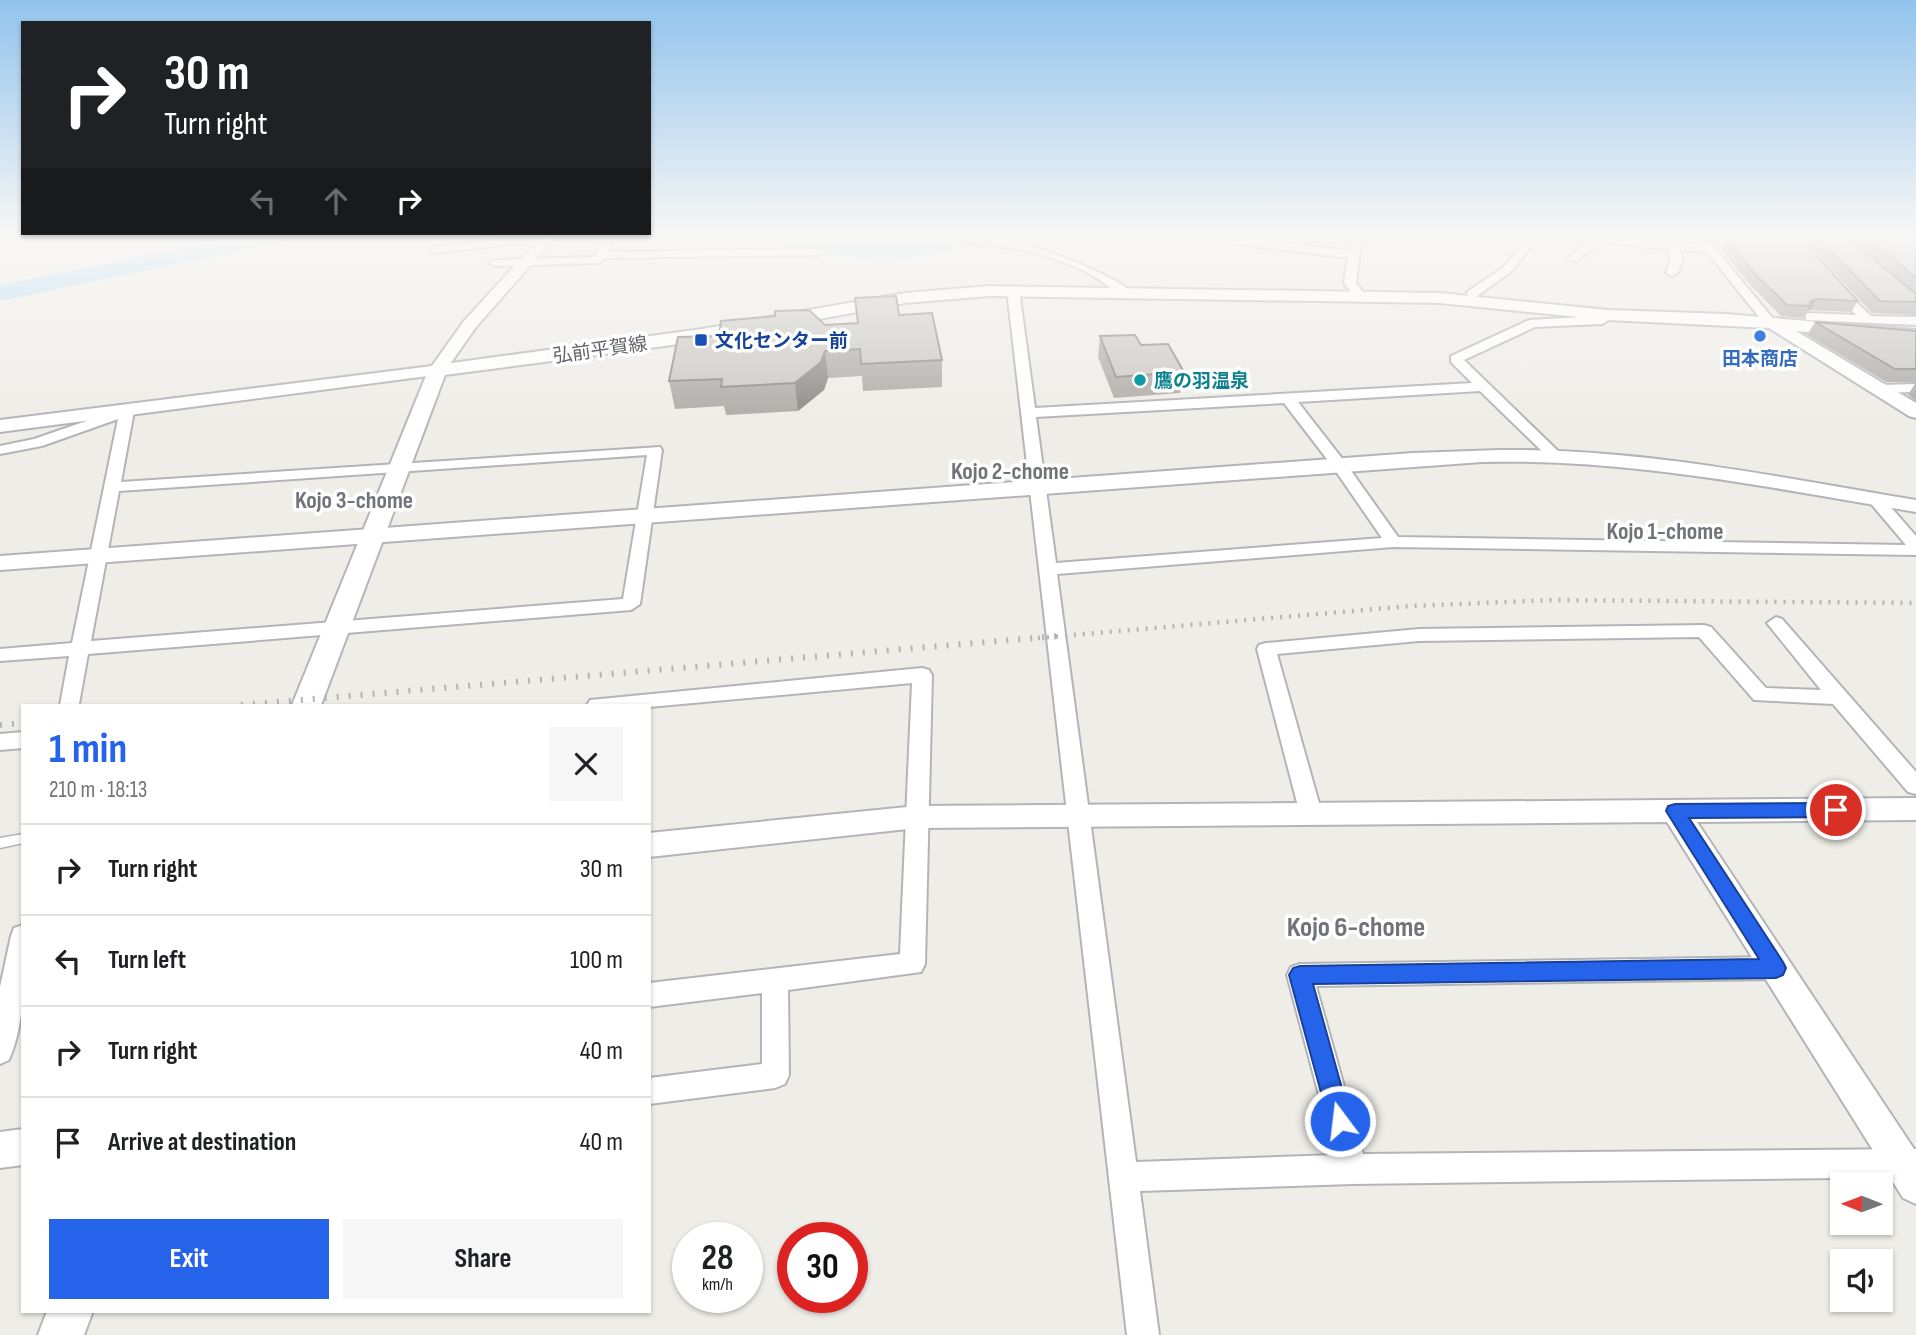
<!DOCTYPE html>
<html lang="en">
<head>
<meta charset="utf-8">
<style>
	:root { --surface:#fff; --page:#f6f6f6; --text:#202124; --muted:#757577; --line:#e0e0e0; --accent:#2563eb }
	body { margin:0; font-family:"Sofia Sans Condensed","Noto Sans JP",sans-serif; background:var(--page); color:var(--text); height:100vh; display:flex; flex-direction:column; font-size:26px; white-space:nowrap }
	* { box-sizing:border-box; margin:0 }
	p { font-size:23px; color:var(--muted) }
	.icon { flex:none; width:38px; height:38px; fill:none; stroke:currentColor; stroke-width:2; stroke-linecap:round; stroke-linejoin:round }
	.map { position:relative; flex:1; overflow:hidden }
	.drawer { position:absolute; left:21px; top:704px; width:630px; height:609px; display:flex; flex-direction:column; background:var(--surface); border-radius:0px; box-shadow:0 2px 5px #0004 }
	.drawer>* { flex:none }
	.banner { position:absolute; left:21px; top:21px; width:630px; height:214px; border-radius:0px; box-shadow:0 2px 5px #0004; background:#202124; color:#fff; overflow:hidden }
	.needle { width:46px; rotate:271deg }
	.fabs { position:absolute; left:1830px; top:1172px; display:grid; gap:14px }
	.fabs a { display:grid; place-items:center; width:63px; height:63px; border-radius:0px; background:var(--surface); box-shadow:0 2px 5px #0004; font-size:35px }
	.speed { position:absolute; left:672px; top:1222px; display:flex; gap:14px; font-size:35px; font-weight:700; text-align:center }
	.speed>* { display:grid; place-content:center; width:91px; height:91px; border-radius:50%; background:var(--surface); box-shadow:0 2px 5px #0004; line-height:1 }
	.speed small { font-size:18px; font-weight:400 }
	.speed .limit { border:10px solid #d22; background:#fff; color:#111 }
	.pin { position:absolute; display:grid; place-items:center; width:60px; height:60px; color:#fff; margin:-30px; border:4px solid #fff; border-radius:50%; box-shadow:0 2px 7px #0007 }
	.me { position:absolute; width:77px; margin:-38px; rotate:345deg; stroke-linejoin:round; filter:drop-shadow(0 0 5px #0008) }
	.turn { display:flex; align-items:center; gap:24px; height:147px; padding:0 28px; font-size:32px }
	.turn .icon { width:91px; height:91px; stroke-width:2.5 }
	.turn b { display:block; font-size:49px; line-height:60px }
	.lanes { display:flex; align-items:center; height:66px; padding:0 28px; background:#0003; justify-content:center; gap:35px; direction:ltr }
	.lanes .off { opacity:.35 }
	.round { display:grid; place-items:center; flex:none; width:74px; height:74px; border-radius:0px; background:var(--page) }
	.headline { display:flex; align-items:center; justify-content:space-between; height:119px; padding:0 28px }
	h1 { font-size:42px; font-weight:700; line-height:52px; color:var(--accent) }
	.button { display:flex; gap:14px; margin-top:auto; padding:14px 28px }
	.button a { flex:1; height:80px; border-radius:0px; background:var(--accent); color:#fff; font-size:28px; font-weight:700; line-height:80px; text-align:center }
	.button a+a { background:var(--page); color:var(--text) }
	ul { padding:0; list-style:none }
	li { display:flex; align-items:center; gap:21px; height:91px; padding:0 28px; border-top:2px solid var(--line) }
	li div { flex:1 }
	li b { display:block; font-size:26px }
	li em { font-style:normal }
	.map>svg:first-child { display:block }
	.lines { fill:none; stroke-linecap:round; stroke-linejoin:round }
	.river { fill:#b2daf4; fill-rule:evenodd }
	.service-casing { stroke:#b3b4b8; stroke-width:3 }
	.minor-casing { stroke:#b3b4b8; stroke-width:4 }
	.tertiary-casing { stroke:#b3b4b8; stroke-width:4 }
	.secondary-casing { stroke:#b4b6ba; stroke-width:4 }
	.service { fill:#fff; fill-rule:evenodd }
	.minor { fill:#fff; fill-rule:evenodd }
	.tertiary { fill:#fff; fill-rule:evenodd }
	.secondary { fill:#fff; fill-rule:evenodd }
	.rail-far1 { stroke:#b3b4b4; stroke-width:4.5; stroke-dasharray:2 7; stroke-linecap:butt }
	.rail { stroke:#b3b4b4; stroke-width:6; stroke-dasharray:2 10; stroke-linecap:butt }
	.wall { fill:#afaca9 }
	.shaded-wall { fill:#8e8c89 }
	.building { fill:#cbc8c4; stroke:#8e8c89; stroke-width:2 }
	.route { fill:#2563eb; stroke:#184099; stroke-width:2 }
	.shop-dot { fill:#3f7fe0; stroke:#fff; stroke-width:2.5 }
	.transit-dot { fill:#1a4fb4; stroke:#fff; stroke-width:2.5 }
	.culture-dot { fill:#0f9aa8; stroke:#fff; stroke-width:2.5 }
	.labels { text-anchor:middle; stroke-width:7; stroke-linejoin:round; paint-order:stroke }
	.far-transit-label { font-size:19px; font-weight:bold; fill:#164399; stroke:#fff; text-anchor:start }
	.far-street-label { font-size:19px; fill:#5f6266; stroke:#fff }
	.far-shop-label { font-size:19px; font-weight:bold; fill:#366cbe; stroke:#fff }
	.far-culture-label { font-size:19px; font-weight:bold; fill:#0d838f; stroke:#fff; text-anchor:start }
	.neighbourhood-label { font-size:24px; font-weight:bold; fill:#707478; stroke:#fff }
	.near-neighbourhood-label { font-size:28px; font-weight:bold; fill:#707478; stroke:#fff }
</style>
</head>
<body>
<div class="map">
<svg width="1916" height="1335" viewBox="0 0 1916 1335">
	<rect width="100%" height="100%" fill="#efede8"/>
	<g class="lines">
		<g class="river">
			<path d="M254,234h46l-3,5 -9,2 -288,60v-16z"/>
			<path d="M752,234c47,-3 93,9 140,8 30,0 57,-10 86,-8 -5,8 -14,10 -23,13 -61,22 -138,7 -200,-8z"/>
		</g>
		<g class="service-casing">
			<path id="service" d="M23,834v9l-23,5v-10z"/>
		</g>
		<g class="minor-casing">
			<g id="minor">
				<path d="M605,234h10l-7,18 213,-3 6,3 -6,3 -216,3 -6,5 -104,3 -6,-3 6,-3 100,-3z"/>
				<path d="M925,234c69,-5 139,18 198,51l5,6 -10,3c-49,-44 -126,-50 -188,-57z"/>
				<path d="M1179,234h28l142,17 3,-17h10l-6,49 9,12 -10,3 -11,-15 4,-25 -164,-21z"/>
				<path d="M1531,234h10l-29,37 -35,25 -1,7h-8l-1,-11 37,-25z"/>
				<path d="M1693,234h10l72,87v6h-8l-60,-75 -28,-2 4,8 -5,15 -6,3 -6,-3 5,-15 -3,-9 -69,-7 -22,19 -10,-2 29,-23 105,9z"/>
				<path d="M1821,234h34l61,6v6l-90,-9z"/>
				<path d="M512,238l31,1 5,3 -5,3 -31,-1 -77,9 -6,-3 6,-3z"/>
				<path d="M1836,283l35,33 45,1v8l-110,-5v-6l4,-1 46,2 -26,-28z"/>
				<path d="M1013,286l6,4 16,118 437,-25 -21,-21v-6l78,-36 70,-4 5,-4h8v6l-10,6 -67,3 -71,33 96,93 3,3 -3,3h-10l-70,-68 -182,11 46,59 54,76 508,8 -39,-46 8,-5 6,2 35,40v19l-523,-8 -336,27 79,588 199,-7 -48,-180 4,-8 9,-3 476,-7 9,3 4,8 -4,8 -9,3 -460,7 47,168 553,-5v28l-563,7 -213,7 19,144h-32l-120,-1045zM1284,403l49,64 49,71 -326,25 -20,-146z"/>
				<path d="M1916,384v8l-37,1 -7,-4 7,-4z"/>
				<path d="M127,407l7,4 -13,71 539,-35 2,3 -22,154 -9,6 -543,44 -9,50 -19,1 9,-49 -69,5v-12l72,-6 46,-224 -76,27 -42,8v-8l34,-7zM647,455l-24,144 -532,42 28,-150z"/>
				<path d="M1776,617l6,2 134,153v22l-8,-2 -75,-88 -79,-4 -55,-63 -280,4 -142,13 45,160 -3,6 -8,3 -8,-3 -3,-6 -43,-165 2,-4 7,-2 153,-14 285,-4 7,2 55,61 55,2 -54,-67z"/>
				<path d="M922,668l7,2 3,5 -7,289 -4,8 -133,18 1,85 -4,9 -10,4 -126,16v-26l113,-14v-71l-113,14v-24l251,-29 12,-271 -263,24 -62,-2 3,-5z"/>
				<path d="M23,732v16l-23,2v-16z"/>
				<path d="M23,925c0,44 4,94 -14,135l-9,4v-77l11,-51 3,-8z"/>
			</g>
		</g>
		<g class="tertiary-casing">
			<g id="tertiary">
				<path d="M544,234h14l-82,93 -33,47 -443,58v-12l432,-54 32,-45z"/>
				<path d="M1499,450c141,-2 279,27 417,50v12c-144,-24 -288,-54 -434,-50l-1482,108v-14l1413,-103z"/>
				<path d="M1916,798v22l-219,2 219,330v52l-13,-6 -236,-376 -750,6 -268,29v-24l268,-27z"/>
				<path d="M23,1129v36l-23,3v-36z"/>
			</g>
		</g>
		<g class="secondary-casing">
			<g id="secondary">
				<path d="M989,286l451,7 168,17 118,4 190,16v12l-120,-11 120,72v15l-7,-2 -140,-88 -161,-8 -168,-17 -451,-7 -84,7 -203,38 -257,34 -124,330h-29l138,-339 272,-37 203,-36z"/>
				<path d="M47,1311h46l-9,24h-46z"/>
			</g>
		</g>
		<use href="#service" class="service"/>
		<use href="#minor" class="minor"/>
		<use href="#tertiary" class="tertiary"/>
		<use href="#secondary" class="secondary"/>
		<path class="rail-far1" d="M1038,638l373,-32 143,-6 362,3"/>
		<g class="rail">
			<path d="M241,705l818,-69"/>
			<path d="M0,725l23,-2"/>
		</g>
	</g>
	<g class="wall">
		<path d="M1731,234h65l62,67 -7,11 -41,-2 -3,1 -4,7 -22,-2 -30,-30 -30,-37 5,-11 9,1z"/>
		<path d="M1799,234h44l33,27 -20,-19 5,-8h29l26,2v79l-44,-2 -73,-78z"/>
		<path d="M899,315l43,45v27l-79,4 -1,-15 -34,2 -4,12 -26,21 -72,4 -2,-9 -49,3 -6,-28 50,-45 106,-11 32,-2z"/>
		<path d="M1815,322l101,9v51h-30l-79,-47z"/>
		<path d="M1100,336l41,9 43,27 -4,21 -66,5 -16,-41z"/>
		<path d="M1916,382v19l-8,-6z"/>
	</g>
	<g class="shaded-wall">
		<path d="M1817,299l-7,11 -3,1 3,-5v-5z"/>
		<path d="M825,351l3,27 -4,12 -26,21 -3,-28z"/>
	</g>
	<g class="building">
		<path d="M1745,234h51l62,67 -41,-2 -7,2v5l-23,-1 -31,-30 -30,-37 24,2z"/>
		<path d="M1814,234h29l73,60v8l-36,-1z"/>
		<path d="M1865,234h25l26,2v42z"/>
		<path d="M896,296l3,19 33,-2 10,47 -81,4 -1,-15 -35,2 -4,11 -26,21 -74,4 1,-8 -53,2 9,-44 41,-1 2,-15 54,-5v-5l34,-1 16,15 33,-2 -3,-25z"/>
		<path d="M1815,322l101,9v38h-21z"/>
		<path d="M1135,335l6,10 27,-1 16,28 -68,5 -16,-41z"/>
	</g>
	<linearGradient id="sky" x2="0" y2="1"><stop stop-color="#92c3ed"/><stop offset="0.56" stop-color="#f8f7f5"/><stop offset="1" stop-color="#f8f7f5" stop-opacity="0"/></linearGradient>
	<rect width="1916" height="421" fill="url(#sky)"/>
	<path class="route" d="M1836,803l6,2 3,5 -3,5 -6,2 -147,1 94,144 3,6 -3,7 -7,3 -463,6 38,137 -3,8 -8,3 -9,-3 -42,-154 4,-7 7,-2 459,-7 -93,-148 2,-5 7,-2z"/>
	<circle class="shop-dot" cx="1760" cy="336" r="7"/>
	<rect class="transit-dot" x="694" y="333" width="14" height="14" rx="3.5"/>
	<circle class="culture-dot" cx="1140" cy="380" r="7"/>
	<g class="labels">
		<g class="far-transit-label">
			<text x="715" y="347">文化センター前</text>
		</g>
		<g class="far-street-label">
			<text transform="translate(600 349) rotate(-8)" y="7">弘前平賀線</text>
		</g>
		<g class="far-shop-label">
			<text x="1760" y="365">田本商店</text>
		</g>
		<g class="far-culture-label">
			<text x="1154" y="387">鷹の羽温泉</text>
		</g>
		<g class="neighbourhood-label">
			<text x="1010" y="479">Kojo 2-chome</text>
			<text x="354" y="508">Kojo 3-chome</text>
			<text x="1665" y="539">Kojo 1-chome</text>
		</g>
		<g class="near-neighbourhood-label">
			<text x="1356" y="936">Kojo 6-chome</text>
		</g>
	</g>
</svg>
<div class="fabs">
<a><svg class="needle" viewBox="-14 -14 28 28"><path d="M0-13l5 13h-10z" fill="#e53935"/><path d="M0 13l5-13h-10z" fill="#757577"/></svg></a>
<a><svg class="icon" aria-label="sound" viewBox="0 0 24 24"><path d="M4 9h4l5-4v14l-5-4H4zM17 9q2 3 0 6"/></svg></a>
</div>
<div class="speed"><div>28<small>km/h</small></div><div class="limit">30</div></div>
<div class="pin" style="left:1836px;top:810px;background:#d93025"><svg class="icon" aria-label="arrive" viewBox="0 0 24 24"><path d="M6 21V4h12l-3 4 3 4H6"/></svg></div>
<svg class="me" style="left:1340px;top:1121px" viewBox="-20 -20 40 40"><circle r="17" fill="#2563eb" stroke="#fff" stroke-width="3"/><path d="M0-11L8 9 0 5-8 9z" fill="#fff"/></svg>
<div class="banner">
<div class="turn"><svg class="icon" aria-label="right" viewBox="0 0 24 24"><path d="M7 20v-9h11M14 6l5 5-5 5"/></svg><div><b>30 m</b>Turn right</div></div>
<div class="lanes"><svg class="icon off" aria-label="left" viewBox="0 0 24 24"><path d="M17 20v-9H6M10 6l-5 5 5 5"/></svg><svg class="icon off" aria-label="ahead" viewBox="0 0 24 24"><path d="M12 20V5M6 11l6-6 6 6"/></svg><svg class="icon" aria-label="right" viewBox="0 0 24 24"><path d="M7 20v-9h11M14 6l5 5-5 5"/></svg></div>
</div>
<section class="drawer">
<div class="headline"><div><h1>1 min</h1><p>210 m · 18:13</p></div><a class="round"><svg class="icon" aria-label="close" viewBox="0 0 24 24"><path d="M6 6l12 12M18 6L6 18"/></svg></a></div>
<ul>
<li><svg class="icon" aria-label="right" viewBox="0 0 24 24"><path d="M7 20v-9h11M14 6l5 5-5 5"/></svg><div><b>Turn right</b></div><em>30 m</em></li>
<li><svg class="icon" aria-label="left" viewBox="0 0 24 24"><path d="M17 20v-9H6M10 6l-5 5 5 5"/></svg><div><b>Turn left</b></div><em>100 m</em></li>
<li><svg class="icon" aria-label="right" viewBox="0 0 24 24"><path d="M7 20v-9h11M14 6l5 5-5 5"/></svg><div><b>Turn right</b></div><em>40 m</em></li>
<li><svg class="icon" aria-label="arrive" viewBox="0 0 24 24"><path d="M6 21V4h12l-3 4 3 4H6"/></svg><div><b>Arrive at destination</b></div><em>40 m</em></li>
</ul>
<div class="button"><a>Exit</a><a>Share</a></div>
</section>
</div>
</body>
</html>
